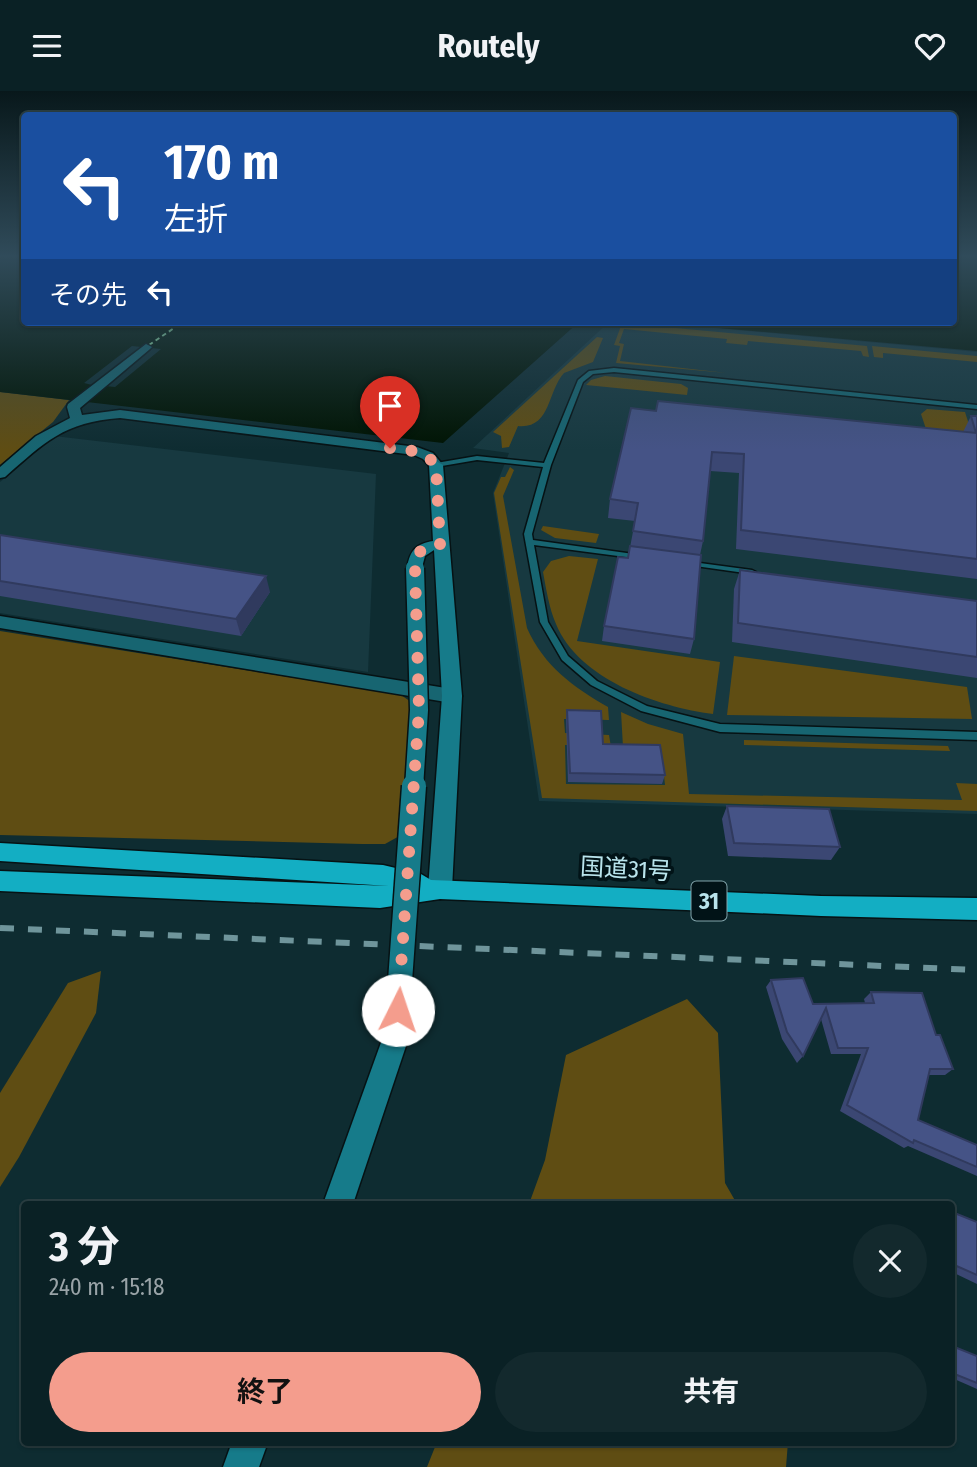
<!DOCTYPE html>
<html lang="ja">
<head>
<meta charset="utf-8">
<style>
	:root { --surface:#0a2125; --page:#13292d; --text:#f1f3f6; --muted:#99a3a7; --line:#2a3e42; --accent:#f49d8d }
	body { margin:0; font-family:"Fira Sans Condensed","Noto Sans JP",sans-serif; background:var(--page); color:var(--text); height:100vh; display:flex; flex-direction:column; font-size:26px; white-space:nowrap }
	* { box-sizing:border-box; margin:0 }
	p { font-size:23px; color:var(--muted) }
	.icon { flex:none; width:38px; height:38px; fill:none; stroke:currentColor; stroke-width:2; stroke-linecap:round; stroke-linejoin:round }
	.map { position:relative; flex:1; overflow:hidden }
	.panel { position:absolute; left:21px; top:1110px; width:934px; height:245px; display:flex; flex-direction:column; background:var(--surface); border-radius:7px; box-shadow:0 2px 5px #0004,0 0 0 2px var(--line) }
	.panel>* { flex:none }
	.banner { position:absolute; left:21px; top:21px; width:936px; height:214px; border-radius:7px; box-shadow:0 2px 5px #0004,0 0 0 2px var(--line); background:#1a4fa0; color:#fff; overflow:hidden }
	.pin { position:absolute; display:grid; place-items:center; width:60px; height:60px; color:#fff; margin:-72px -30px; border-radius:50% 50% 50% 0; rotate:-45deg; box-shadow:0 0 7px #0007 }
	.pin .icon { rotate:45deg }
	.me { position:absolute; width:77px; margin:-38px; rotate:4deg; stroke-linejoin:round; filter:drop-shadow(0 0 5px #0008) }
	.turn { display:flex; align-items:center; gap:24px; height:147px; padding:0 28px; font-size:32px }
	.turn .icon { width:91px; height:91px; stroke-width:2.5 }
	.turn b { display:block; font-size:49px; line-height:60px }
	.then { display:flex; align-items:center; height:66px; padding:0 28px; background:#0003; gap:14px; font-size:26px }
	.round { display:grid; place-items:center; flex:none; width:74px; height:74px; border-radius:37px; background:var(--page) }
	.headline { display:flex; align-items:center; justify-content:space-between; height:119px; padding:0 28px }
	h1 { font-size:42px; font-weight:700; line-height:52px }
	.button { display:flex; gap:14px; margin-top:auto; padding:14px 28px }
	.button a { flex:1; height:80px; border-radius:42px; background:var(--accent); color:#111; font-size:28px; font-weight:700; line-height:80px; text-align:center }
	.button a+a { background:var(--page); color:var(--text) }
	header { display:flex; justify-content:space-between; align-items:center; height:91px; padding:0 28px; background:var(--surface); font-size:32px; font-weight:700 }
	.map>svg:first-child { display:block }
	.built { fill:#173940 }
	.green { fill:#5f4d13 }
	.water { fill:#001403 }
	.pier { fill:#0e2c31 }
	.lines { fill:none; stroke-linecap:round; stroke-linejoin:round }
	.ferry { stroke:#98e7aa; stroke-width:2; stroke-dasharray:4.5 3.5; stroke-linecap:butt }
	.lane-casing { stroke:#061214; stroke-width:3 }
	.street-casing { stroke:#061214; stroke-width:3 }
	.secondary-casing { stroke:#061214; stroke-width:3 }
	.highway-casing { stroke:#061214; stroke-width:3 }
	.lane { fill:#176571; fill-rule:evenodd }
	.street { fill:#176571; fill-rule:evenodd }
	.secondary { fill:#167b8a; fill-rule:evenodd }
	.highway { fill:#13aec3; fill-rule:evenodd }
	.rail { stroke:#6f959b; stroke-width:6; stroke-dasharray:14 14; stroke-linecap:butt }
	.secondary-bridge-far1-casing { stroke:#061214; stroke-width:21; stroke-linecap:butt }
	.secondary-bridge-casing { stroke:#061214; stroke-width:27; stroke-linecap:butt }
	.secondary-bridge-far1 { stroke:#167b8a; stroke-width:18 }
	.secondary-bridge { stroke:#167b8a; stroke-width:24 }
	.wall { fill:#3b4773 }
	.shaded-wall { fill:#303a5e }
	.building { fill:#455386; stroke:#303a5e; stroke-width:2 }
	.route { stroke:#f49d8d; stroke-width:12; stroke-dasharray:0 21.6 }
	.labels { text-anchor:middle; stroke-width:7; stroke-linejoin:round; paint-order:stroke }
	.shield { fill:#011317; stroke:#82a5ac; stroke-width:2 }
	.shield-label { font-size:23px; font-weight:bold; fill:#b9e4ec }
	.street-label { font-size:24px; fill:#b9e4ec; stroke:#011317 }
</style>
</head>
<body>
<header><svg class="icon" aria-label="menu" viewBox="0 0 24 24"><path d="M4 6h16M4 12h16M4 18h16"/></svg>Routely<svg class="icon" aria-label="heart" viewBox="0 0 24 24"><path d="M12 20l-8-8c-3-5 5-10 8-4 3-6 11-1 8 4z"/></svg></header>
<div class="map">
<svg width="977" height="1376" viewBox="0 0 977 1376">
	<rect width="100%" height="100%" fill="#0e2c31"/>
	<g class="built">
		<path d="M609,231h40l328,30v462l-438,-13 -46,-308 16,-40 -36,-5z"/>
		<path d="M54,345l322,38 -8,198 -368,-59v-131z"/>
	</g>
	<g class="green">
		<path d="M622,232l245,23 2,11 -6,-1 -2,-5 -113,-10 -1,4 -21,-2 1,-4 -103,-10 -5,14 5,1 -4,17 107,12 -111,-10 4,-17 -6,-1z"/>
		<path d="M597,246l6,1 -10,24 -29,11c-17,19 -13,56 -46,53l-9,21 -7,1 -1,-12 -8,-4z"/>
		<path d="M872,255l105,10v6l-94,-9v5l-9,-1z"/>
		<path d="M605,285l76,8 7,4 -1,7 -101,-10 5,-5z"/>
		<path d="M0,301l69,8 -16,22 -53,43z"/>
		<path d="M927,318l38,3 7,22 -43,4 -8,-24z"/>
		<path d="M510,376l4,3 -11,26 24,132c17,38 46,59 81,79l1,13 -45,-1 1,14 44,2 2,12 -46,-2 1,39 99,1 -4,-37 -38,-1 -2,-35 27,12 35,10 6,60 273,6 -6,-17 21,1v27l-435,-13 -48,-305 7,-16h4z"/>
		<path d="M543,435l56,8 -3,9 -41,-5 -14,-8z"/>
		<path d="M569,465l29,3 -21,82 143,21 -7,52c-54,-7 -134,-34 -157,-90 -7,-16 -10,-36 -13,-52l8,-11z"/>
		<path d="M0,540l401,64 13,9 -11,130 -18,10h-23l-362,-9z"/>
		<path d="M734,565l233,31 5,32 -245,-4z"/>
		<path d="M744,649l204,6 2,5 -206,-6z"/>
		<path d="M101,880l-5,42 -77,144 -19,30v-94l68,-110z"/>
		<path d="M687,908l31,34 7,150 12,21h-208l16,-44 21,-105z"/>
		<path d="M437,1351h351l-2,25h-359z"/>
	</g>
	<g class="water">
		<path d="M0,166h24v65h555l-136,121 -443,-51z"/>
		<path d="M954,166h23v94l-326,-29h303z"/>
	</g>
	<path class="pier" d="M132,255l29,3 -46,38 -10,-1 -32,14 19,-15 -8,-2z"/>
	<g class="lines">
		<path class="ferry" d="M149,254l34,-23"/>
		<g class="lane-casing">
			<g id="lane">
				<path d="M614,277l363,37v4l-363,-37 -21,2 -10,8 -32,83 -19,69 1,6 108,15 4,2 -4,2 -107,-14 14,77 20,34 29,25 50,25 73,18 257,8v8l-257,-8 -79,-21 -50,-26 -29,-25 -22,-38 -16,-88 19,-67 -66,-7 -41,7 -4,-2 4,-2 41,-7 67,7 34,-83 11,-9z"/>
				<path d="M685,470l67,9 4,2 -4,2 -64,-9h-3z"/>
			</g>
		</g>
		<g class="street-casing">
			<g id="street">
				<path d="M146,253l6,3 -2,2 -70,59 2,7 38,-5 297,37 16,6 10,12 -2,3h-10l-8,-9 -9,-4 -294,-37c-56,4 -75,24 -115,59l-5,1v-11l36,-31 34,-18 -3,-11 1,-3z"/>
				<path d="M0,525l452,73 7,2 3,5 -3,5 -7,2 -452,-75z"/>
			</g>
		</g>
		<g class="secondary-casing">
			<g id="secondary">
				<path d="M436,370l7,4 19,231 -10,193 -4,7 -8,3 -8,-3 -4,-7 14,-193 -8,-146 -9,6 -4,15h-12l-2,-3c3,-18 9,-24 26,-27l-4,-76z"/>
				<path d="M396,933l9,4 4,9 -56,167h-30l60,-167 4,-9z"/>
				<path d="M232,1351h36l-9,25h-36z"/>
			</g>
		</g>
		<g class="highway-casing">
			<path id="highway" d="M0,752l383,22 38,9 10,6 390,16 156,2v22l-156,-4 -381,-17 -60,9 -380,-17v-20l389,15 -389,-25z"/>
		</g>
		<use href="#lane" class="lane"/>
		<use href="#street" class="street"/>
		<use href="#secondary" class="secondary"/>
		<use href="#highway" class="highway"/>
		<path class="rail" d="M0,837l977,42"/>
		<g class="secondary-bridge-far1-casing">
			<path id="secondary-bridge-far1" d="M414,697l5,-78 -4,-142"/>
		</g>
		<g class="secondary-bridge-casing">
			<path id="secondary-bridge" d="M396,946l18,-251"/>
		</g>
		<use href="#secondary-bridge-far1" class="secondary-bridge-far1"/>
		<use href="#secondary-bridge" class="secondary-bridge"/>
	</g>
	<g class="wall">
		<path d="M656,320l307,21 8,-16h6v163l-241,-30 3,-76 -29,-2 -7,70 -3,14 -6,84 -4,15 -88,-13 2,-15 24,-68 7,-37 -27,-3 2,-19z"/>
		<path d="M0,444l270,57 -29,44 -241,-40z"/>
		<path d="M740,479l237,31v77l-245,-36 2,-53z"/>
		<path d="M567,619l36,34 62,31 -3,9 -94,-2 -2,-63z"/>
		<path d="M727,715l113,41 -9,13 -103,-4 -6,-37z"/>
		<path d="M771,889l42,24 52,-1 -1,-4 7,-7 65,43 17,34 -8,6h-16l-11,45 59,25v31l-69,-30 -4,2 -64,-37 21,-57h-30l-10,-35 -18,37 -6,7 -15,-24 -16,-52z"/>
		<path d="M952,1121l25,10v62l-25,-12z"/>
		<path d="M952,1255l25,10v33l-25,-11z"/>
	</g>
	<path class="shaded-wall" d="M266,485l4,16 -29,44 -5,-17z"/>
	<g class="building">
		<path d="M658,310l318,32 -5,-17h6v143l-236,-29 3,-76 -32,-2 -9,89 -70,-10 5,-28 -28,-4 21,-91 25,3z"/>
		<path d="M0,444l266,41 -30,43 -236,-38z"/>
		<path d="M630,455l71,9 -7,84 -90,-13 14,-69 10,1z"/>
		<path d="M740,479l237,31v56l-239,-34z"/>
		<path d="M567,619l34,1 2,33 57,1 5,30 -95,-2z"/>
		<path d="M727,715l102,3 11,38 -106,-4z"/>
		<path d="M803,887l10,26 61,-1 -3,-11 51,1 14,42h4l13,34h-23l-12,51 59,25v22l-63,-27 -1,3 -66,-38 21,-57h-30l-12,-40 -23,48 -16,-24 -16,-52z"/>
		<path d="M952,1121l25,10v53l-25,-11z"/>
		<path d="M952,1255l25,10v27l-25,-10z"/>
	</g>
	<linearGradient id="sky" x2="0" y2="1"><stop stop-color="#08181b"/><stop offset="0.46" stop-color="#304b5a"/><stop offset="1" stop-color="#304b5a" stop-opacity="0"/></linearGradient>
	<rect width="977" height="359" fill="url(#sky)"/>
	<g class="lines">
		<path class="route" d="M390,357c18,2 33,2 46,17l4,79 -14,3 -9,7 -2,14 4,142 -21,300"/>
	</g>
	<g class="labels">
		<rect class="shield" x="691.5" y="790.5" width="35" height="39" rx="5"/>
		<g class="shield-label">
			<text x="709" y="818">31</text>
		</g>
		<g class="street-label">
			<text transform="translate(626 778) rotate(3)" y="8">国道31号</text>
		</g>
	</g>
</svg>
<div class="pin" style="left:390px;top:357px;background:#d93025"><svg class="icon" aria-label="arrive" viewBox="0 0 24 24"><path d="M6 21V4h12l-3 4 3 4H6"/></svg></div>
<svg class="me" style="left:398px;top:919px" viewBox="-20 -20 40 40"><circle r="19" fill="#fff"/><path d="M0-13L10 11 0 6-10 11z" fill="#f49d8d"/></svg>
<div class="banner">
<div class="turn"><svg class="icon" aria-label="left" viewBox="0 0 24 24"><path d="M17 20v-9H6M10 6l-5 5 5 5"/></svg><div><b>170 m</b>左折</div></div>
<div class="then">その先<svg class="icon" aria-label="left" viewBox="0 0 24 24"><path d="M17 20v-9H6M10 6l-5 5 5 5"/></svg></div>
</div>
<section class="panel">
<div class="headline"><div><h1>3 分</h1><p>240 m · 15:18</p></div><a class="round"><svg class="icon" aria-label="close" viewBox="0 0 24 24"><path d="M6 6l12 12M18 6L6 18"/></svg></a></div>
<div class="button"><a>終了</a><a>共有</a></div>
</section>
</div>
</body>
</html>
